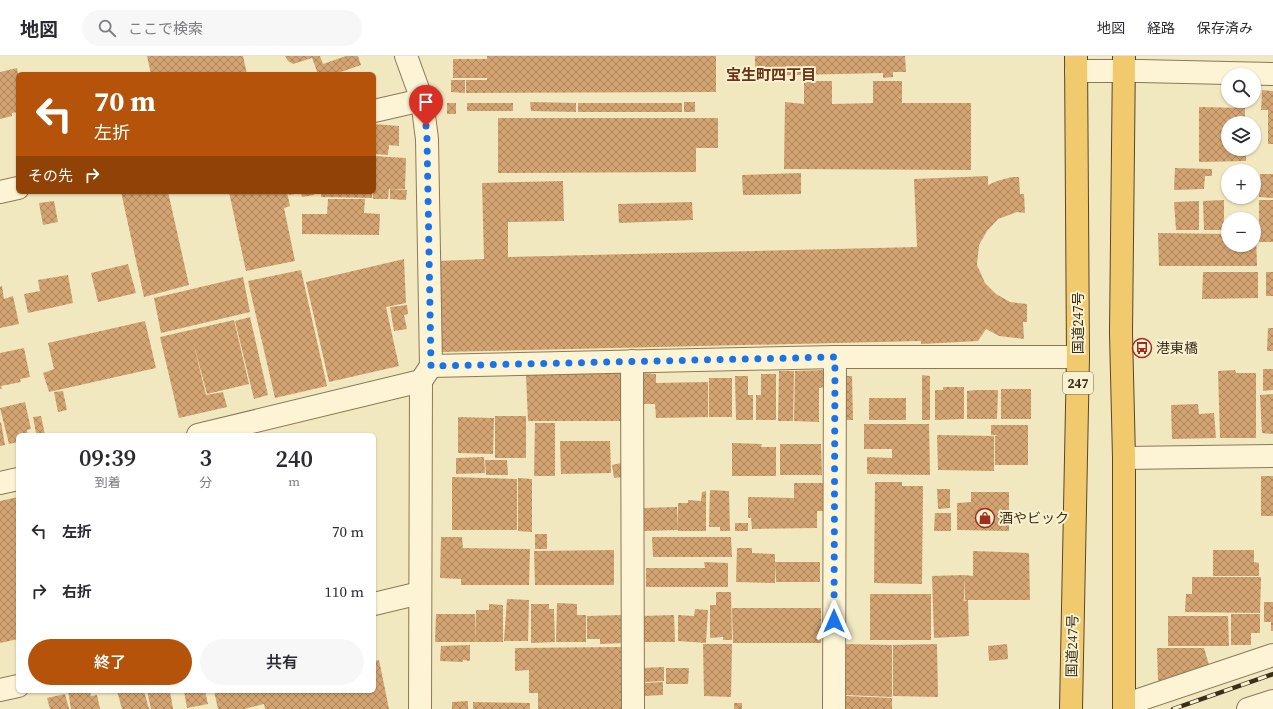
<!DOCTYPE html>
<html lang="ja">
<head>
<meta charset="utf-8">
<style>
	:root { --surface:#fff; --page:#f7f7f7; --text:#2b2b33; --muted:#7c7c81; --line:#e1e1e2; --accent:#b45309 }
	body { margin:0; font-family:"Source Serif 4","Noto Sans JP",serif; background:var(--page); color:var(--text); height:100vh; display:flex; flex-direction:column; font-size:15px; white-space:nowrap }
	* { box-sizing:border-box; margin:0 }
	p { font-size:13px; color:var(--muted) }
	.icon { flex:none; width:22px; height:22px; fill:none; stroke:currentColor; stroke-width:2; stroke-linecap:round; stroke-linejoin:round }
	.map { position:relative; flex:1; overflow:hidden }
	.details { position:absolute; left:16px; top:377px; width:360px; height:260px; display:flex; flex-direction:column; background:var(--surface); border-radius:6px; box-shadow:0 1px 3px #0004 }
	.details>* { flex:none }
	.hud { position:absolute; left:16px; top:16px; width:360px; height:122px; border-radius:6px; box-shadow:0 1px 3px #0004; background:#b45309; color:#fff; overflow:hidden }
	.tools { position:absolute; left:1221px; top:12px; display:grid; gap:8px }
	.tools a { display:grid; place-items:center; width:40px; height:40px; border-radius:50%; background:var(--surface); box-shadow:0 1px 3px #0004; font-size:20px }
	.pin { position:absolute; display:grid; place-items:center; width:34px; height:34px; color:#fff; margin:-41px -17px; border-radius:50% 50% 50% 0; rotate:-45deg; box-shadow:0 0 4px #0007 }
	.pin .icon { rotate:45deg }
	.me { position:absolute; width:44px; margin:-22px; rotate:0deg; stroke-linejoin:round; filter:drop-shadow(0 0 3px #0008) }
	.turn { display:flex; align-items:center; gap:14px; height:84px; padding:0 12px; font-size:18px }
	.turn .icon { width:52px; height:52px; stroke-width:2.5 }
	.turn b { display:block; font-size:28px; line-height:34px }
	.then { display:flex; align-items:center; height:38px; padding:0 12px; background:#0003; gap:8px; font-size:15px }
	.eta { display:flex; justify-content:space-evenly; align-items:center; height:68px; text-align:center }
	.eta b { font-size:24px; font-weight:600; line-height:28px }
	.cta { display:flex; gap:8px; margin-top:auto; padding:8px 12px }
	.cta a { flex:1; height:46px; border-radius:24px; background:var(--accent); color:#fff; font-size:16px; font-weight:600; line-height:46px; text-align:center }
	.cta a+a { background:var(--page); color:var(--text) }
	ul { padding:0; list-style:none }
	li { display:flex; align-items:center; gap:12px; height:60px; padding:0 12px }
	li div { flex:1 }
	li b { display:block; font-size:15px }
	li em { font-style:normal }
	header { display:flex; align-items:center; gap:24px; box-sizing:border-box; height:56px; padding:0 20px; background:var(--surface); border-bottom:1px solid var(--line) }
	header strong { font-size:19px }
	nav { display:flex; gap:22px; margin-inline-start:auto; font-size:14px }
	.search { width:280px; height:36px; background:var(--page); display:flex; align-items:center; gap:10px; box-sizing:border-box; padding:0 14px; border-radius:22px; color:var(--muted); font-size:15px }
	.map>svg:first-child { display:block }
	.building { fill:url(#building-cross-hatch) }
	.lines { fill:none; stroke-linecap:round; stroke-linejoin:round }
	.minor-casing { stroke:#8d7856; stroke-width:24 }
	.trunk-casing { stroke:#5a452b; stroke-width:24 }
	.minor { stroke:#fcf4d4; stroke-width:22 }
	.trunk { stroke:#f1ca6e; stroke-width:22 }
	.rail-casing { stroke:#3b2e1c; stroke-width:4.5 }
	.rail { stroke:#f8f1d0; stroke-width:3; stroke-dasharray:9; stroke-linecap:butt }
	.route { stroke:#1a73e8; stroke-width:7; stroke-dasharray:0 12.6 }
	.labels { text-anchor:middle; stroke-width:4; stroke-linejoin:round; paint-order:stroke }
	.shield { fill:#f8f1d0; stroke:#746852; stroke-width:1 }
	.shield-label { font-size:13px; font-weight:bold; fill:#3b2e1c }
	.street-label { font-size:14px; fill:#3b2e1c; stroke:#f8f1d0 }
	.poi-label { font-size:14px; fill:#3b2e1c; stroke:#f8f1d0; text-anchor:start }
	.neighbourhood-label { font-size:15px; font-weight:bold; fill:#6b3117; stroke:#f8f1d0 }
</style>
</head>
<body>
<header>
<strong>地図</strong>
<div class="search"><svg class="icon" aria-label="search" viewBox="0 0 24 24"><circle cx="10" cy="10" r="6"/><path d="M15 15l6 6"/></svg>ここで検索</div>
<nav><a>地図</a><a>経路</a><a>保存済み</a></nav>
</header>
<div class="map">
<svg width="1273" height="653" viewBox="0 0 1273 653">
	<defs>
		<pattern id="building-cross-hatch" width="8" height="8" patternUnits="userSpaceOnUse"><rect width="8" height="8" fill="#d3a472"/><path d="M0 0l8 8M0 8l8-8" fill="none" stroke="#ac865d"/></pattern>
	</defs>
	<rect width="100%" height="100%" fill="#f2e8c0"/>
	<g class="building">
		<path d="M147,0h96l4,18h-96z"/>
		<path d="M285,0h35l3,8 23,-8h12l3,9 -26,9h-17l-6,-16 -19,6 -5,-3z"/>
		<path d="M487,0h229v36l-250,1v-13h21v-2h-34v-19h34z"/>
		<path d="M755,0h150l1,16h-13v5l-10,1v-5l-128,3z"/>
		<path d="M17,12l1,6v38l-6,1v3l-12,3v-47z"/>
		<path d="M451,24h14v13l-14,-1z"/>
		<path d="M804,25h28v23l41,-1v-22h29v22h69v67l-187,-1 1,-67 19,2z"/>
		<path d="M1262,34l11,1v53h-5v-34h-7z"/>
		<path d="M530,46l46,1v9l-45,-1z"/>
		<rect x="684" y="46" width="11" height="10"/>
		<rect x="447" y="47" width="9" height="11"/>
		<rect x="467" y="47" width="46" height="8"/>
		<rect x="578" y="47" width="104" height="9"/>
		<path d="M1199,51l46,1v15h-17v26h18v12l-47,1z"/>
		<path d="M498,62h220v30h-22v24l-198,1z"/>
		<path d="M374,68l25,2v20l-10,-1 -1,10 -14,-1z"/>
		<path d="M374,100l32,2 -1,31h-16l-1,10h-15z"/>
		<path d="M1175,112l37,1v7h-7l-1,13 -30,1z"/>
		<path d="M801,117v21l-58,1 -1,-20z"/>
		<path d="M1260,118h13v24l-14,-1z"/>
		<path d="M988,120v9l9,-4 15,-4h7l1,17h4l1,19 -8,-1 -19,7 -11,12 -8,14 -2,20 8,18 11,11 14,8 17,2v18h-4l1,17 -25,-3 -13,-7 -8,12 -57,3v-3l-480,11 -3,-91 46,-2 -2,-76 81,-2 1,40 -56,1v35l409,-10 -3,-68z"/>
		<path d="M390,133l17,1 -1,10 -16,-1z"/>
		<path d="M121,136h47l21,93 -45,12z"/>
		<path d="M229,136h58l3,14 -6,2 11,53 -49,10z"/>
		<path d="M288,136h26v3l-12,2 -1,-4 -12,2z"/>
		<path d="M321,136h51v6l-51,-1z"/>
		<path d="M328,143h37l-1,14 16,1 -1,21 -77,-1v-20h25z"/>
		<path d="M1224,144v30h-20l-1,-29z"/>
		<rect x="1259" y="144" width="14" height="42"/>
		<path d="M54,145l4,21 -15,3 -4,-22z"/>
		<path d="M1199,145v29h-23l-2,-28z"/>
		<path d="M692,146l1,18 -74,3 -1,-19z"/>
		<path d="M1158,177l70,1v11h26v-11h2l1,32h-98z"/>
		<path d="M404,203l2,44 -20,4 13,59 -70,16 -23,-100z"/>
		<path d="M128,208l8,29 -38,9 -7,-29z"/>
		<path d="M301,214l26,116 -52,12 -27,-117z"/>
		<path d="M1203,216h55v26l-56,1z"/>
		<rect x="1266" y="216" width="7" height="24"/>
		<path d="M68,219l5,28 -45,10 -4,-19 16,-3 -2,-11z"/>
		<path d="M243,221l7,35 -89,21 -7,-35z"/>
		<path d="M2,230l2,13 9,-3 6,28 -19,4v-41z"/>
		<path d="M407,249l1,9 -4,1 3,14 -13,2 -4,-24z"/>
		<path d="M250,261l18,78 -14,4 -19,-78z"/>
		<path d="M234,264l15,64 -42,10 -14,-53 13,54 17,-3 4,15 -48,11 -19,-81z"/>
		<path d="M145,265l11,47 -107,24 -6,-19 11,-4 -6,-26z"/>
		<path d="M1268,272h5v23h-6z"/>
		<path d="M24,292l6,29 -10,2 1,3 -20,4 1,3h-2v-36z"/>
		<path d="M1263,313h10v21l-10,1z"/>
		<path d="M824,314v17l-5,1v34l-25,-1 1,-50z"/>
		<path d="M1235,314l1,3h20v65h-36l-2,-67z"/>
		<path d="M779,315h15l-1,50h-15z"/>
		<path d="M625,317l-1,48h-96l-2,-46z"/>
		<path d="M642,317l14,1v9l52,-1v35l-52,1 -1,-14h-13z"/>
		<path d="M761,318h15v46h-20v-25h5z"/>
		<path d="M922,319l8,1v44h-8z"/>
		<path d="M735,320h13v19h5v25h-17z"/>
		<path d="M843,320h9l1,44h-9z"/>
		<rect x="709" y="322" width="23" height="39"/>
		<path d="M943,331h21v32l-29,1v-30h8z"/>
		<rect x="1001" y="333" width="30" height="30"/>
		<path d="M976,334h22l-1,29h-30v-28z"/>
		<path d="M63,335l4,19 -9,2 -4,-20z"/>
		<path d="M1273,338v40l-11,-1 -2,-38z"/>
		<rect x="869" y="342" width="37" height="22"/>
		<path d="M25,346l6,27 -4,1 1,5h-10v7l-9,2 -9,-36z"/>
		<path d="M1198,348l1,10 15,-1 2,25 -44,1 -1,-34z"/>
		<path d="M41,360l4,19h-10l-1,-2h2l-3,-16z"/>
		<rect x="495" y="360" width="31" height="42"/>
		<path d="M458,361l36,1 -1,36 -35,-1z"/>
		<path d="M1,366l4,23 -5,1v-23z"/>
		<path d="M535,367h20v53h-21z"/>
		<path d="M864,368h65l1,51 -63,-1v-17l25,1v-9h-28z"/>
		<path d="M991,369h37v40h-33v-29l3,-1h-7z"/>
		<path d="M937,379l57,1v35l-56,-1z"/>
		<path d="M560,385h50l1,32 -50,1z"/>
		<path d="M732,387l30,1 -1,3h15v29h-44z"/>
		<path d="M780,388h41l1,31h-42z"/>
		<path d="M484,401l1,16 -29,1v-16z"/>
		<path d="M485,404h22l1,15h-22z"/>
		<path d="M621,407l1,14 -8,1 -2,-13z"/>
		<rect x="1261" y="420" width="12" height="40"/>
		<path d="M452,421l65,2v51h-65z"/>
		<path d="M518,422l14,1v53l-14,-1z"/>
		<path d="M875,426h27v4h21l-1,98 -48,-1z"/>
		<path d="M794,427h29v28h-6v17l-65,1 -1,-11h-3v-21l46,1z"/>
		<path d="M937,433h13v19l-12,1z"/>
		<path d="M710,434l19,1 1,40h-10v-4h-11z"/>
		<path d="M706,435v40h-28v-28h10v-3l13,1 1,-9z"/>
		<path d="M971,436h38v39l-52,-1v-27l14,-1z"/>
		<path d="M18,441v142l-18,4v-142z"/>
		<path d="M677,451l1,23 -35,1 -1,-23z"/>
		<path d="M935,457h16v18h-17z"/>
		<rect x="735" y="467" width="13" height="8"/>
		<rect x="535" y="478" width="12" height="15"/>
		<path d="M441,481h21l1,11 67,1 -1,36h-68v-6l-21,-1z"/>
		<path d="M652,481h79l1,20h-79z"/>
		<path d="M737,492h15v5l23,1v29l-39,-1z"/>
		<path d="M614,494v35h-79l-1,-34z"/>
		<path d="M1213,494h41v12l5,1v13h-46z"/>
		<path d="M973,495l56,2 1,47h-65l-1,-25 9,1z"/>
		<path d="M704,506l24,1v24h-82v-19h59z"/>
		<path d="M775,506h45v20h-44z"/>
		<path d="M964,519v26l4,-1 1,36 -35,2 -2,-62z"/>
		<path d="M1192,521h69l-1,36 -75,-1 1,-18h6z"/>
		<path d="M716,536h15l1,48h-9v-3l-13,1v-33h6z"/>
		<rect x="870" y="538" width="61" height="46"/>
		<path d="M507,543l22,1 -1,41h-24z"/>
		<path d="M1264,546h9v29h-2v-9h-7z"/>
		<path d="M557,547l20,1v11h9v27h-30z"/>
		<path d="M489,548l14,1v37h-28l1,-32h13z"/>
		<path d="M531,548h18v5h5l1,33 -24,1z"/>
		<path d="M732,552h89v35h-88z"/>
		<path d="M695,553l13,1 -2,33 -28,-2v-26l16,1z"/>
		<path d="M436,558h39v28h-40z"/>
		<path d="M1231,558h29v19h-9v12h-20z"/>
		<path d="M622,559l1,28 -23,1v-5h-13v-23z"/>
		<path d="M674,559l1,27h-33l-1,-26z"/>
		<path d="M1168,560h60l1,30h-61z"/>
		<path d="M703,588h29l-1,53 -27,-1z"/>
		<path d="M845,588l47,1v52l-47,-2z"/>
		<path d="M937,588l1,53 -45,-1v-51z"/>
		<path d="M1007,588l1,15 -19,2 -1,-15z"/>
		<path d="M470,589v16l-7,-1v2l-23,-1 1,-15z"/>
		<path d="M622,591l-1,62h-83v-16h-9v-23l-14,1v-23z"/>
		<path d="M1157,592h47l5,17 -51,16z"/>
		<path d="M379,604l10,49h-124l-1,-5 -20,5h-26l-4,-18h160v-30z"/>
		<path d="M664,611v14l-21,1 -1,-14z"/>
		<path d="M666,612h23l-1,16h-22z"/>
		<path d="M663,626v13l-20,1v-13z"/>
		<path d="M68,635h22l1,5 6,-1 3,14h-29z"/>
		<path d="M117,635h27l5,18h-27z"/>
		<path d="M147,635h23l3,18h-22z"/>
		<path d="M184,635h21l3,13 -21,4z"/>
		<path d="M65,638l4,15h-19l-3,-11z"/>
		<path d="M845,640l47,2v11h-47z"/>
		<path d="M468,645v8h-16v-7z"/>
		<path d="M473,646l57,1v6h-57z"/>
		<rect x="734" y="647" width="8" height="6"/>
	</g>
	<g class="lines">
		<g class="minor-casing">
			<g id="minor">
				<path d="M406,0l16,44 5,39 4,227 -10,15 -1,328"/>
				<path d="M1076,15h64l133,3"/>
				<path d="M374,55l48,-11"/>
				<path d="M0,136l18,-4"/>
				<path d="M632,305l1,348"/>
				<path d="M431,310l404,-9h243"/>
				<path d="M198,379l223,-54"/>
				<path d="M1124,402l149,-2"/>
				<path d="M0,427l18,-4"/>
				<path d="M374,548l46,-11"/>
				<path d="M0,634l18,-4"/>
				<path d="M1124,649l149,-50"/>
				<path d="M834,653l1,-352"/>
				<path d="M1248,653l25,-8"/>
			</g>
		</g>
		<g class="trunk-casing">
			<g id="trunk">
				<path d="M1124,0l-3,277 3,125v251"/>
				<path d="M1071,653l7,-352 -2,-301"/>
			</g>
		</g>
		<use href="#minor" class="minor"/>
		<use href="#trunk" class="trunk"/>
		<g class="rail-casing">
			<path id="rail" d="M1173,653l100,-35"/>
		</g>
		<use href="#rail" class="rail"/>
	</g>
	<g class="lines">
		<path class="route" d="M426,70l1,13 4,227 404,-9 -1,264"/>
	</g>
	<defs>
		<g id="bus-ring" transform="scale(1)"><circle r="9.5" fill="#f8f1d0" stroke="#a12c20" stroke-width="1.5"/><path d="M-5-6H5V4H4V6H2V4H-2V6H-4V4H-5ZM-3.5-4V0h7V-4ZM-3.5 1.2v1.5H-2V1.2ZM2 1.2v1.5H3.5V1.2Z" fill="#a12c20"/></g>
		<g id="shop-ring" transform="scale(1)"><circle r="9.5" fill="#f8f1d0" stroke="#a12c20" stroke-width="1.5"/><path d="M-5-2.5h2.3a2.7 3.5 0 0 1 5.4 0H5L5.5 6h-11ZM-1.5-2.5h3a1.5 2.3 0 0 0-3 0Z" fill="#a12c20"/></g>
	</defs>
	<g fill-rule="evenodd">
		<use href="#bus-ring" x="1142" y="292"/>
		<use href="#shop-ring" x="985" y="462"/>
	</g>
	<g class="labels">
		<rect class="shield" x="1063" y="316" width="30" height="22" rx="3"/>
		<g class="shield-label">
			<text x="1078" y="332">247</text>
		</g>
		<g class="street-label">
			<text transform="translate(1078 267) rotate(-90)" y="5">国道247号</text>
			<text transform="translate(1072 590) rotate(-89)" y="5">国道247号</text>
		</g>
		<g class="poi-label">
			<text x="1156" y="297">港東橋</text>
			<text x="999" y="467">酒やビック</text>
		</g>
		<g class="neighbourhood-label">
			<text x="771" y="24">宝生町四丁目</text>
		</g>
	</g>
</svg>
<div class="tools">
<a><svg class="icon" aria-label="search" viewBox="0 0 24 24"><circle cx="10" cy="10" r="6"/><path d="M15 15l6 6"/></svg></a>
<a><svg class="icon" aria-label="layers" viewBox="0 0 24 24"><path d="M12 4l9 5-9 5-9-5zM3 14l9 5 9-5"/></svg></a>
<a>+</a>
<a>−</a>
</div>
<div class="pin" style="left:426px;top:70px;background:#d93025"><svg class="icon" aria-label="arrive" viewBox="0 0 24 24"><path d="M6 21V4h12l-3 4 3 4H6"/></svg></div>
<svg class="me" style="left:834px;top:565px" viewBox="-20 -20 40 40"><path d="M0-17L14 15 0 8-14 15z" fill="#1a73e8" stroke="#fff" stroke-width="4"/></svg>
<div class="hud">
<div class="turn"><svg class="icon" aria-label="left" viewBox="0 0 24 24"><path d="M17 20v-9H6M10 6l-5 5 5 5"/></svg><div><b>70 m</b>左折</div></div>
<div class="then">その先<svg class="icon" aria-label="right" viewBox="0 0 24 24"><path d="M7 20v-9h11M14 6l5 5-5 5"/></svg></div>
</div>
<section class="details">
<div class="eta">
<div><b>09:39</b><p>到着</p></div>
<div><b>3</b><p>分</p></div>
<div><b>240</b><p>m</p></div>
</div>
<ul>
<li><svg class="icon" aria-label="left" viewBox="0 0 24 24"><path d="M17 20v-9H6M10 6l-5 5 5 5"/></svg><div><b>左折</b></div><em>70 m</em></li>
<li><svg class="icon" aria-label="right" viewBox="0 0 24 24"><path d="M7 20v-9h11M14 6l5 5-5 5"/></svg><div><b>右折</b></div><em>110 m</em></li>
</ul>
<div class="cta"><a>終了</a><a>共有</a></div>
</section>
</div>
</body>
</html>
